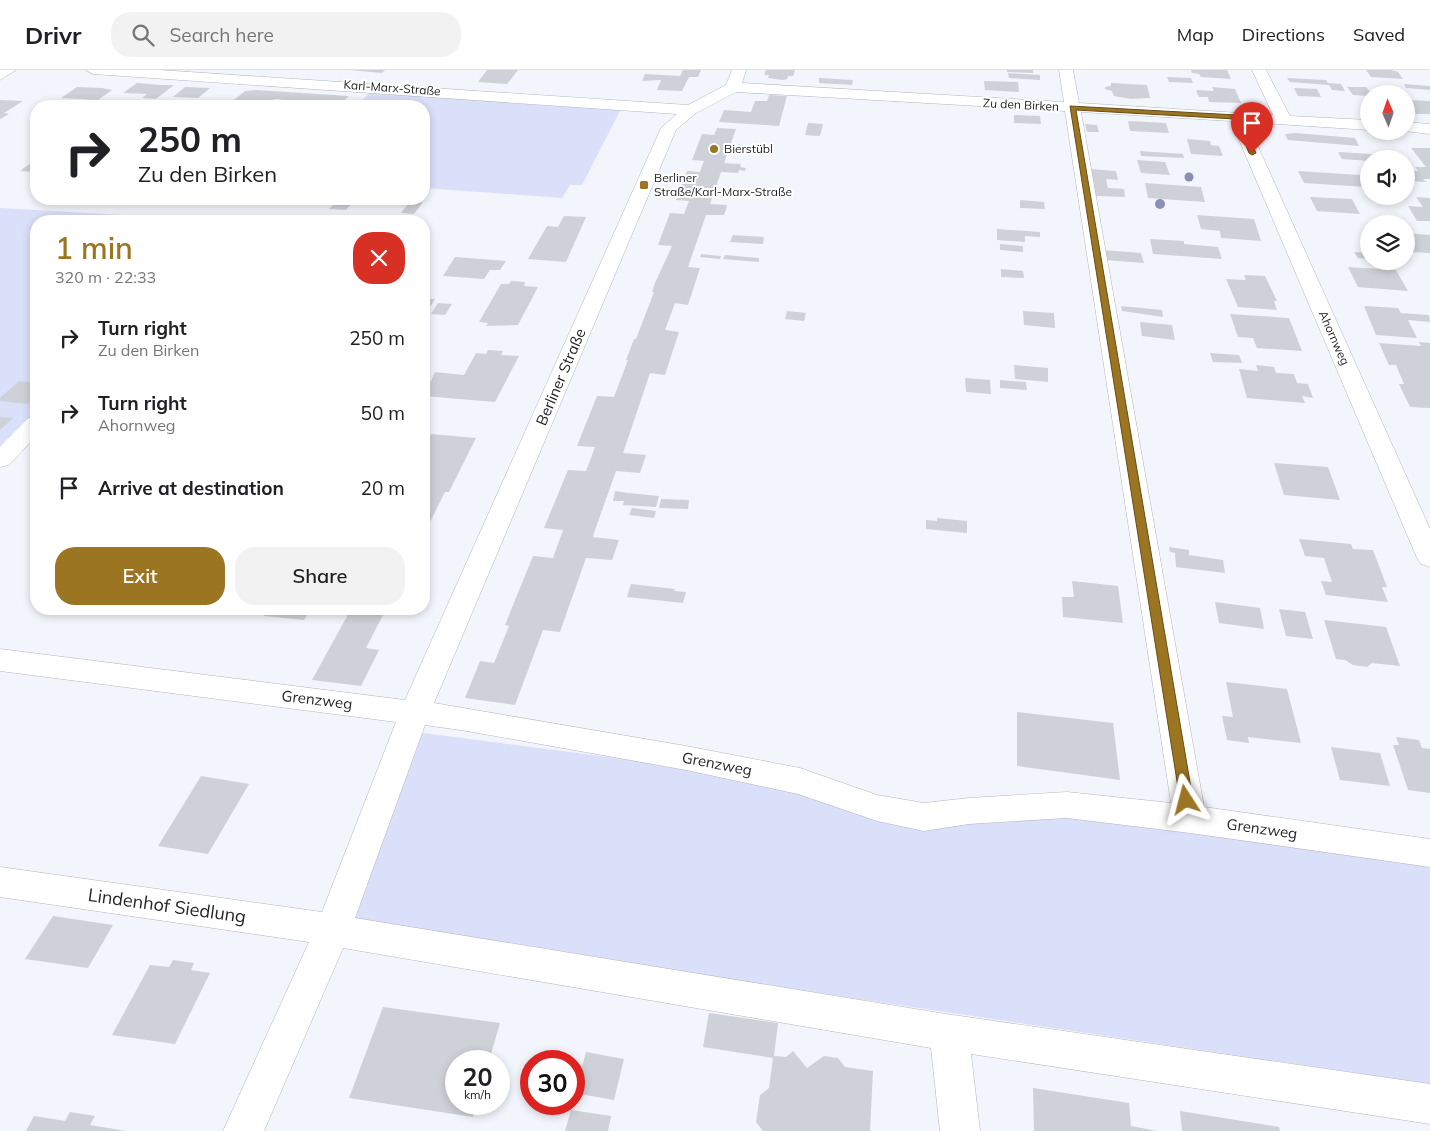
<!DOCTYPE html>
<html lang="en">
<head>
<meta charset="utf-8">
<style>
	:root { --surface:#fff; --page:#f2f2f2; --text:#202124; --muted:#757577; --line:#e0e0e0; --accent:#9c7522 }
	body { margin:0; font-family:Mulish,sans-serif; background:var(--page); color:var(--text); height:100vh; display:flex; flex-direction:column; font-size:19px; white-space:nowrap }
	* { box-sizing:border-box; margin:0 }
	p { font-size:16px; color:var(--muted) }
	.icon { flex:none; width:28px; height:28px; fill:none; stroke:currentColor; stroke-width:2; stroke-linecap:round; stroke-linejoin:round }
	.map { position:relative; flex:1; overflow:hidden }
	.side { position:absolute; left:30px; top:145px; width:400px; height:400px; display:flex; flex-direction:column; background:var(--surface); border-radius:20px; box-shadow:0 2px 8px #0003 }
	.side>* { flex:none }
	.top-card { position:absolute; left:30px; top:30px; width:400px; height:105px; border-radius:20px; box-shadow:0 2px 8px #0003; background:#fff; color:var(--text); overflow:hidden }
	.needle { width:32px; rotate:358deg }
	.tools { position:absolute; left:1360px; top:15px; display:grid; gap:10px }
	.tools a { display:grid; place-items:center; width:55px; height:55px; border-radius:50%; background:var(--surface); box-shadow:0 2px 8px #0003; font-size:25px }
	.speed { position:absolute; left:445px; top:980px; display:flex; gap:10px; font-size:25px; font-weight:700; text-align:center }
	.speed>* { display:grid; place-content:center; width:65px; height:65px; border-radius:50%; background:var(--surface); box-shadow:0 2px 8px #0003; line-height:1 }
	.speed small { font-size:12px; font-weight:400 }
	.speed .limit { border:8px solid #d22; background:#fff; color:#111 }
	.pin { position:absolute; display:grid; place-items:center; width:42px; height:42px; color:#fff; margin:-51px -21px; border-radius:50% 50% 50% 0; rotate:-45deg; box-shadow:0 0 5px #0007 }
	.pin .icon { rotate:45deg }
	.me { position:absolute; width:55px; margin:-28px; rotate:351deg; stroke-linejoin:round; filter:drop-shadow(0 0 4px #0008) }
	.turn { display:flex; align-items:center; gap:18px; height:105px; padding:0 25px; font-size:22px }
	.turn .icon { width:65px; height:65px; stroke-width:2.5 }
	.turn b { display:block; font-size:35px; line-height:42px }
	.round { display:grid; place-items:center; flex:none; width:52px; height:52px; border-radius:20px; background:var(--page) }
	.summary { display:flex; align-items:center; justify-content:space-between; height:85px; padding:0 25px }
	h1 { font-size:30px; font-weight:600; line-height:38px; color:var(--accent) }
	.primary-button { display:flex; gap:10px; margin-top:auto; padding:10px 25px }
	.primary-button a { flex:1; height:58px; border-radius:20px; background:var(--accent); color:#fff; font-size:20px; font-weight:600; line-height:58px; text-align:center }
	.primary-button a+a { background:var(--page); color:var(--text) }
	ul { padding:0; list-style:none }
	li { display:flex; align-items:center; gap:15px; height:75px; padding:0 25px }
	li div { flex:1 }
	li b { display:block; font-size:19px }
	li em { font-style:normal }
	header { display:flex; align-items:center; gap:30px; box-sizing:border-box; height:70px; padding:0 25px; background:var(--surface); border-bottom:1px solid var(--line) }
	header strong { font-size:24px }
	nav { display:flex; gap:28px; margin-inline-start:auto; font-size:18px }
	.search { width:350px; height:45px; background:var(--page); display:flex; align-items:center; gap:12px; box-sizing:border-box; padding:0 18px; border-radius:20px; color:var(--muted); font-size:19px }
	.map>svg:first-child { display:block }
	.green { fill:#dadffa }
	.building { fill:#cfd1d8 }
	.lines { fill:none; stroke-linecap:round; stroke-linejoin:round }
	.street-casing { stroke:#b3b5bc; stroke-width:1 }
	.street { fill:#fff; fill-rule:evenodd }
	.tree { fill:#8b8eb6 }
	.route { fill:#9c7522; stroke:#654c16 }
	.poi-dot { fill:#9c7522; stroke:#fff; stroke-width:2 }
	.labels { text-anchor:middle; stroke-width:4; stroke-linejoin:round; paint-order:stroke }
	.far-street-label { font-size:12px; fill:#242528; stroke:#fff }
	.far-poi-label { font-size:12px; fill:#242528; stroke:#fff; text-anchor:start }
	.street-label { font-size:15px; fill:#242528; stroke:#fff }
	.near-street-label { font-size:18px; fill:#242528; stroke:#fff }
</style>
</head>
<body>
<header>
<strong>Drivr</strong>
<div class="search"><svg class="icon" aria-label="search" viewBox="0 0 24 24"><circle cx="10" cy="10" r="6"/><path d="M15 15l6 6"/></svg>Search here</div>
<nav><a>Map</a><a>Directions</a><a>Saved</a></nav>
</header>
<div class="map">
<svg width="1430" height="1061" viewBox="0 0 1430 1061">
	<rect width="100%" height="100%" fill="#f3f5fc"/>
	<g class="green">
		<path d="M370,22l251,17 -39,76h-12l-8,13 -138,-10v-82h-67z"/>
		<path d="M0,138l228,13h-192v190l-36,36z"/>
		<path d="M408,661l284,37 95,21 247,27 64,2 332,43v223l-1096,-163z"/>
	</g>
	<g class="building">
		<path d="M350,0h35l-3,3z"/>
		<path d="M487,0h31l-11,14 -29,-2z"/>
		<path d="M683,0h18l-3,7h-9l-7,14 -25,-1 4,-10 -19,1 3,-7 35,2z"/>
		<path d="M766,0h29l-2,6h-5l-1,3 -4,1 -15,-2 1,-3h-5z"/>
		<path d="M1007,0h26v3l-26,-1z"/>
		<path d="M1191,0h36l4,9 -30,-2 -2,-3 -7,-1z"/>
		<path d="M1366,0h25l7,2 5,7 -32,-2z"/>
		<path d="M1008,3l32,2v5l-31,-2z"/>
		<path d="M1167,7l24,1 2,5 -24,-1z"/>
		<path d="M819,8l34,2 -1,5 -33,-2z"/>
		<path d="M1287,8l39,2 3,5 -39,-3z"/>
		<path d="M984,11l34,1 1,10 -34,-2z"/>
		<path d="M137,13l24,2h13l-18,14 -14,-1 5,-4 -24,-1z"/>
		<path d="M1111,13l36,2 3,13 -19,1 -17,-3 -2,-5 -7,-2v-2l6,-1z"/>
		<path d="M1328,13l13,1 4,7 -13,-1z"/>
		<path d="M1404,14l26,2v4l-24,-2z"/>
		<path d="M77,17l25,1 10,2 -14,10 -37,-2z"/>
		<path d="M185,17l25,1 -12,10 -25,-1z"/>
		<path d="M1212,17l23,2 6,14 -32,-1 -1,-5h-9l-3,-7 18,1z"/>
		<path d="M1347,17h19l6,7h-3v2l-16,-1z"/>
		<path d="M1294,18l23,1 4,8 -23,-1z"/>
		<path d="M245,21l11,-1 93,6 -10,10h-33l3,-2 -24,-1 3,-3 -14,-1 -3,3 -24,-2 -5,5 -13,-1z"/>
		<path d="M769,25l18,1 -8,30 -60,-4 5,-12 27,2 4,-11h12z"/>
		<path d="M0,30h1l22,1 -19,12 5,1 -9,5z"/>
		<path d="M1407,30l23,1v13h-14z"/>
		<path d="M1014,45l26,1 1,8 -27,-1z"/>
		<path d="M1128,51l38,2 3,10 -39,-2z"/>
		<path d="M808,53l15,1 -3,12 -15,-1z"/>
		<path d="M1085,54l12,1 2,7h-12z"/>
		<path d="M717,58l19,1 -12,34 17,1 -1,3 6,1 -1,3 -6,-1 -1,3 -17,-1 -11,32 17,1 -1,5 -2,5h-18l-18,52 12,1 -12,37 -13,-2 -10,27 14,2 -14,43 -15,-2 -27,80 23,2 -6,18 -24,-2 -22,62 -1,4 26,3 -7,20 -26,-2 -26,74 -17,-2 -28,75 -50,-7 15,-37 14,2 15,-37 -4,-1 28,-69 20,2 10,-28 -19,-2 24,-58 18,1 9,-24 -18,-1 20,-50 17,1 14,-37h-2l8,-21h2l18,-47h-2l3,-9 17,-37 -14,-1 12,-32 14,1 5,-13 -13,-1 11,-29 13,1 2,-6 2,-5 -12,-1 10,-26 12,1z"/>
		<path d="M1295,63l60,5 4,8 -71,-6 -3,-6z"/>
		<path d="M1187,69l23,2 1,4 8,1 4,10 -32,-2z"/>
		<path d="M1411,78h19v31h-7l3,3 -20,-1v-11l12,1 -3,-4h11z"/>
		<path d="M1140,81l43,3 1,4 -43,-2z"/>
		<path d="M1338,82l33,2 18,5h-20v2l-27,-2z"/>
		<path d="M36,89v13l-16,-1z"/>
		<path d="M1137,90l28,2 5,13 -29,-2z"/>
		<path d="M1091,99l25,2 2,9 -12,-1 2,9 16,1 1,8 -29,-1z"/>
		<path d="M1298,101l62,4 6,12 -62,-4z"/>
		<path d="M1145,113l56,4 4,15 -57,-4z"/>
		<path d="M1310,127l42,2 8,15 -43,-3z"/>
		<path d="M1416,127l14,1v23h-13l-9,-15 15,1z"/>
		<path d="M327,129h38l-5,6 -9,-1 -5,6 -17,-1 4,-4 -10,-1z"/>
		<path d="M1020,130l24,2 1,7 -25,-1z"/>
		<path d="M410,131l13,1 -9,12 -13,-1z"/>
		<path d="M1197,145l57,4 7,22 -40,-3 -1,-7 -19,-2z"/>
		<path d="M564,146l22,1 -20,45 -38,-3 19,-33 11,1z"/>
		<path d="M997,159l43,3v5l-15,-1v6l-28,-2z"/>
		<path d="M1406,163l24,2v18l-21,-1 -3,-5z"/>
		<path d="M733,165l31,2 -1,7 -33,-2z"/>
		<path d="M1150,169l34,2v3l34,3 4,12 -69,-5z"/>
		<path d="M1000,174l23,2v6l-23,-2z"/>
		<path d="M1103,180l38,3 3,10 -39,-3z"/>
		<path d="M1354,182l15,1v6l-11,-1z"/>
		<path d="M701,184l20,2 -1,3 -20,-2z"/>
		<path d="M725,185l34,3v4l-36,-3z"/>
		<path d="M455,187l51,4 -6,9h-10l-6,9 -41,-3z"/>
		<path d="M1348,197l48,3 12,21 -50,-4z"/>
		<path d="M1001,199l22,2 1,7 -23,-1z"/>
		<path d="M1244,205l21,1 12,25h-3l3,9 -39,-3 -12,-28 20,1z"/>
		<path d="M511,211l14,1 -1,4 14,1 -20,38 -32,1 2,-3 -9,-1 22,-38h8z"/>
		<path d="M424,229h11l-9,15 -2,-1z"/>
		<path d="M438,233l14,1 -7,11 -14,-1z"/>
		<path d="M1121,236l41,4 1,7 -41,-6z"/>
		<path d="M1364,236l34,2 3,5 28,2 1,7 -22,-2 9,18 -41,-3z"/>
		<path d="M787,241l19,2 -2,8 -19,-2z"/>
		<path d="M1023,241l31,2 1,15 -31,-3z"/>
		<path d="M1230,244l59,4 13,33 -45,-3 -4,-10 -15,-1z"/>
		<path d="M1140,252l32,3 3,15 -33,-4z"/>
		<path d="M1419,272l11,1v65l-20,-1 -11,-23h5l-8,-19h-7l-10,-22 42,3z"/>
		<path d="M488,280l15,1 -2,4 18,1 -24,46 -71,-6 11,-24 29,3 12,-22 10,1z"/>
		<path d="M1210,283l29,2 3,8 -29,-1z"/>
		<path d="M1014,295l34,3v14l-33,-3z"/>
		<path d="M1256,295l18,2 2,6 18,1 3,9 11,1 5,14 -11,-2 3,7 -58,-5 -8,-29 19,2z"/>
		<path d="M965,308l25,2 1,14 -25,-2z"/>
		<path d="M1000,310l26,2 1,8 -27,-2z"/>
		<path d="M19,311l17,2v13l-8,8 -28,-3v-3z"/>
		<path d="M0,347l13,1 -13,12z"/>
		<path d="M431,364l45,4 -27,54h-4l-21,42v-87z"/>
		<path d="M1274,393l54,4 12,33 -56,-5z"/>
		<path d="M615,421l13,2 31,3 -3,11 -33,-2 1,-4h-11z"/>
		<path d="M661,429l28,1 -1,9 -29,-1z"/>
		<path d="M632,438l24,3 -2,7 -25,-3z"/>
		<path d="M937,448l30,3v12l-41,-4v-9l11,1z"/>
		<path d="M1299,469l52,5 2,5 20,1 14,37h-5l6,15 -62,-7 -5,-14 11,1 -8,-24 -19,-2z"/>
		<path d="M1169,477l20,3v5l34,5 2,13 -49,-6 -1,-14 -5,-1z"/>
		<path d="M1072,511l46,5 5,37 -60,-6 -1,-20h12z"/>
		<path d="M631,514l44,5 -1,2 12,1 -3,11 -56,-6z"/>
		<path d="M1215,532l45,6 4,21 -45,-6z"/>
		<path d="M268,539h25l16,2 -5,9 -40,-4z"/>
		<path d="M351,539h35l-20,39 13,2 -18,36 -49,-6z"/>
		<path d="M1279,539l26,3 8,27 -27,-3z"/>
		<path d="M1324,550l62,7 14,39 -28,-3 -5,4 -14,-2 -8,-5 -9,-1z"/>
		<path d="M1226,612l61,7 14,54 -53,-6 1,6 -22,-3 -5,-24 11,1z"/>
		<path d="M1017,642l96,11 7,57 -103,-14z"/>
		<path d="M1396,667l23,3 3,8 8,1v44l-22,-3 -15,-45h6z"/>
		<path d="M1331,677l49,6 10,33 -50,-6z"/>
		<path d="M201,706l48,8 -41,70 -50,-8z"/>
		<path d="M53,846l60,9 -25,43 -63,-9z"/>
		<path d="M173,890l21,3 -3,7 19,3 -35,71 -63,-9 38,-70 19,2z"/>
		<path d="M383,937l117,16 -11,38h-33v43h21l-4,13 -124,-19z"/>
		<path d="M709,943l69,10 -4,33 12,1 7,-6 14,17 17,-12 14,2 7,9 28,4 -3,60h-107l-7,-9 4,-27 9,-7 4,-30 -70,-11z"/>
		<path d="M586,982l38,7 -10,41 -39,-7z"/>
		<path d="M1033,1018l96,15 2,23 26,5h-123z"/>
		<path d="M571,1040l40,6 -3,15h-43z"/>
		<path d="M1180,1041l99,16 1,4h-98z"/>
		<path d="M70,1042l25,4 -5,9 36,6h-100l8,-15 31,5z"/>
	</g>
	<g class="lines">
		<g class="street-casing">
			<g id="street">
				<path d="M0,0h16l-16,10z"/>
				<path d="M86,0h73l529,35 38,-20 6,-15h14l-4,13 322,19 -5,-32h14l6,33 194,12 -21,-45h14l24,46 79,4v10l-122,-8 183,407v38l-9,-3 -4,-6 -186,-437 -150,-9 123,695 226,32v28l-240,-34 -123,-15 -98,6 -45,7 -47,-10 -79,-27 -112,-24 -219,-39 -42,-6 -70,193 591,96 484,70v40l-459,-70 9,77h-40l-9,-83 -588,-100 -79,183h-41l86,-189 -309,-45v-30l322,45 74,-190 -396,-51v-22l405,51 256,-572 16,-14 -584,-40zM736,22l329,19 106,692 -104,-11 -98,6 -45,5 -47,-8 -77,-27 -114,-22 -252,-43 242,-573 20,-17z"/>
				<path d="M1406,52l24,2v10l-26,-3h2z"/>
				<path d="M36,346v20l-27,29 -9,2v-21l28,-28z"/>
			</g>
		</g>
		<use href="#street" class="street"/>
	</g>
	<g class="tree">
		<circle cx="1189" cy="107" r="4.5"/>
		<circle cx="1160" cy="134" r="5"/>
	</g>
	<path class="route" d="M1070,36l167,9 3,2 16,36 -4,2 -3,-2 -14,-34 -159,-9 117,690 -2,3h-9l-2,-3z"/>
	<g class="poi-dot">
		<circle cx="714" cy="79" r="5"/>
		<rect x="639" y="110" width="10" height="10" rx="2.5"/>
	</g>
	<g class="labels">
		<g class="far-street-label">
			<text transform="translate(392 18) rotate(4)" y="4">Karl-Marx-Straße</text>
			<text transform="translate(1021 35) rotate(3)" y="4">Zu den Birken</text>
			<text transform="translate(1334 268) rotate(66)" y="4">Ahornweg</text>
		</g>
		<g class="far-poi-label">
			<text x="724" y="83">Bierstübl</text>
			<text x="654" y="112">Berliner<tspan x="654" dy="14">Straße/Karl-Marx-Straße</tspan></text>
		</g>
		<g class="street-label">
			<text transform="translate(561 307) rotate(-67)" y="5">Berliner Straße</text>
			<text transform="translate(317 630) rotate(7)" y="5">Grenzweg</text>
			<text transform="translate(717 694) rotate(11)" y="5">Grenzweg</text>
			<text transform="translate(1262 759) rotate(8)" y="5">Grenzweg</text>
		</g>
		<g class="near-street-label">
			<text transform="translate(167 836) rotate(8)" y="6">Lindenhof Siedlung</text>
		</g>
	</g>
</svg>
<div class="tools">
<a><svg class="needle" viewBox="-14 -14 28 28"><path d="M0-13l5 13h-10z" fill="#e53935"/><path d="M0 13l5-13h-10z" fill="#757577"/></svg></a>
<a><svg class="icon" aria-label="sound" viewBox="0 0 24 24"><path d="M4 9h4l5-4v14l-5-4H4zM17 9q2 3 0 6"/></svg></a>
<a><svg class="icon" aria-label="layers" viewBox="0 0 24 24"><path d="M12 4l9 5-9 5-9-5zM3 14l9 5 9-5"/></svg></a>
</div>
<div class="speed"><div>20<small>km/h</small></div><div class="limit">30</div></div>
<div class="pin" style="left:1252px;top:83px;background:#d93025"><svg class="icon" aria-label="arrive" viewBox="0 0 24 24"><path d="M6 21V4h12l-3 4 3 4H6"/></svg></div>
<svg class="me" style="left:1186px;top:730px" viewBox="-20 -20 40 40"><path d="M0-17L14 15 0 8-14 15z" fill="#9c7522" stroke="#fff" stroke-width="4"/></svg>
<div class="top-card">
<div class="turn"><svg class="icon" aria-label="right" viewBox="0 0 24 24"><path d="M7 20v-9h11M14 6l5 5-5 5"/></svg><div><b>250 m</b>Zu den Birken</div></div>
</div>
<section class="side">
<div class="summary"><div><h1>1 min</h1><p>320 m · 22:33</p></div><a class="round" style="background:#d93025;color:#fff"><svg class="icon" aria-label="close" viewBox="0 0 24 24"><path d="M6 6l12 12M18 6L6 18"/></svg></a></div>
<ul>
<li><svg class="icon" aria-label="right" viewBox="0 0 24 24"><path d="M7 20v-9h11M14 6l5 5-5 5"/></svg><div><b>Turn right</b><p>Zu den Birken</p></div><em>250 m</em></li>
<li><svg class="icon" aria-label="right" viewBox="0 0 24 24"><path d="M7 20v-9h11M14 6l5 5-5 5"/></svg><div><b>Turn right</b><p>Ahornweg</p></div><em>50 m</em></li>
<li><svg class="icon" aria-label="arrive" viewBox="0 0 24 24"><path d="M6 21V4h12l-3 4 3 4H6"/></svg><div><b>Arrive at destination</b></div><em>20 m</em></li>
</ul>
<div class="primary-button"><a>Exit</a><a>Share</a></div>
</section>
</div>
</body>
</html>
